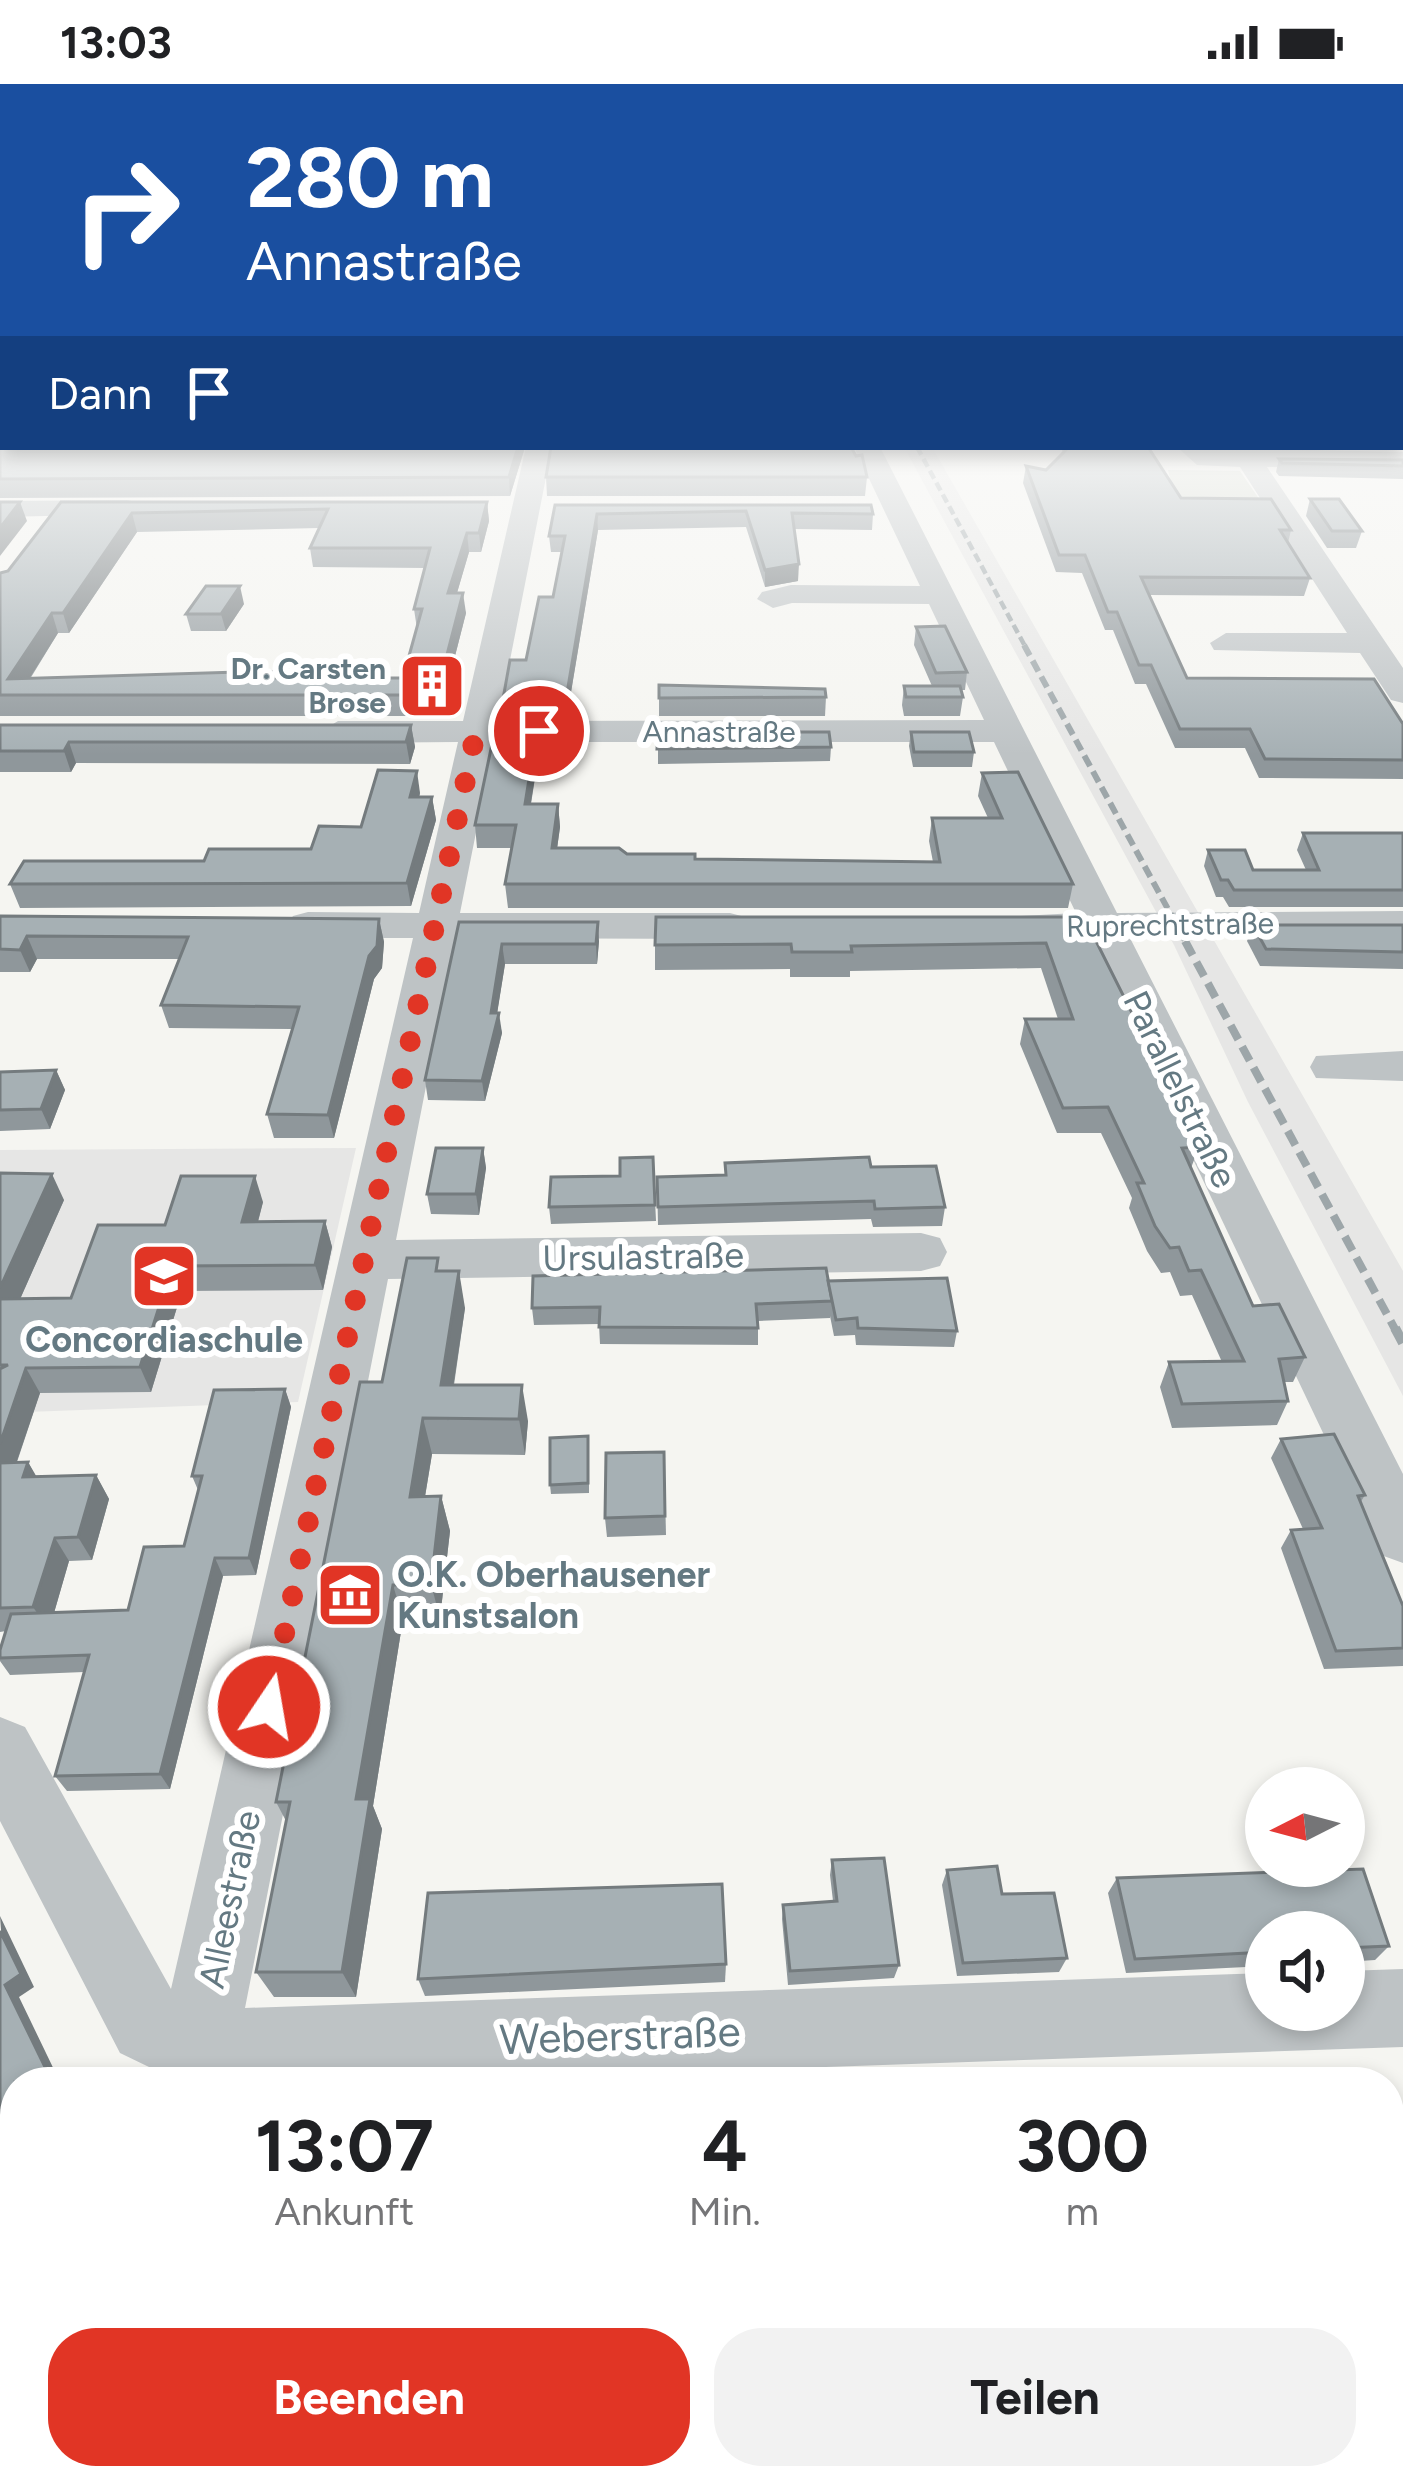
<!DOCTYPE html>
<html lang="de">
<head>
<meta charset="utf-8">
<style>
	:root { --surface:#fff; --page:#f2f2f2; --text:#202124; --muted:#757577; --accent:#e13525 }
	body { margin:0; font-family:Figtree,sans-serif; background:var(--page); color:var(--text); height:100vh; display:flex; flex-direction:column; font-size:45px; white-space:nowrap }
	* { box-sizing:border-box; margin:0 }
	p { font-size:39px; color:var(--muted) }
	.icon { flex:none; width:66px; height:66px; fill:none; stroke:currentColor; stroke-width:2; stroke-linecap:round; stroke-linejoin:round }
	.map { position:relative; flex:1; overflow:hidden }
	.sheet { position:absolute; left:0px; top:1983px; width:1404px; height:423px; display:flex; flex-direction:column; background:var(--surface); border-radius:48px 48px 0 0; box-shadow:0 6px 18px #0003 }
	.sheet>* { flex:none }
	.top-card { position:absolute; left:0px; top:0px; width:1404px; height:366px; box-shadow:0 6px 18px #0003; background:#1a4fa0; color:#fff; overflow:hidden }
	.needle { width:78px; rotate:264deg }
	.controls { position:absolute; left:1245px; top:1683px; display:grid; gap:24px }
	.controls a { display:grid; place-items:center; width:120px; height:120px; border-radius:50%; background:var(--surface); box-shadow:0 6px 18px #0003; font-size:60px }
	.pin { position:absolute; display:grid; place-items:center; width:102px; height:102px; color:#fff; margin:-51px; border:6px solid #fff; border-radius:50%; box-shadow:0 3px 12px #0007 }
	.me { position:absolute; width:132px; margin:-66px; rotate:12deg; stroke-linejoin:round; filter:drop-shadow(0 0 9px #0008) }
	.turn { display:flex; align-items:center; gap:42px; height:252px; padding:0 48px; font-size:54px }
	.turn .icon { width:156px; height:156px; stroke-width:2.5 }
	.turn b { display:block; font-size:84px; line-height:102px }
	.then { display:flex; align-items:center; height:114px; padding:0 48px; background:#0003; gap:24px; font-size:45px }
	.eta { display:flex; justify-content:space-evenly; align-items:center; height:204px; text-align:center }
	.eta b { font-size:72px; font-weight:700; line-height:84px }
	.button { display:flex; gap:24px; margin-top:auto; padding:24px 48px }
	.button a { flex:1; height:138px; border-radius:48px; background:var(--accent); color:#fff; font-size:48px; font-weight:700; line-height:138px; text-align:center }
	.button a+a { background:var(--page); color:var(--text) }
	.status { display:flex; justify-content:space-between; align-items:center; height:84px; padding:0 60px; background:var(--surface); direction:ltr }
	.status svg { height:33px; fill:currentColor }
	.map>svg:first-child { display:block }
	.built { fill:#e6e6e5 }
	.green { fill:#d5dad0 }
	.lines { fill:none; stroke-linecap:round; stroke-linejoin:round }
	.minor { fill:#bec3c5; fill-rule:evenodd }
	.rail-far3 { stroke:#9da6a9; stroke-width:4.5; stroke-dasharray:9 4.5; stroke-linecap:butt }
	.rail-far2 { stroke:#9da6a9; stroke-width:6; stroke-dasharray:12 6; stroke-linecap:butt }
	.rail-far1 { stroke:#9da6a9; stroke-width:8; stroke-dasharray:16 8; stroke-linecap:butt }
	.rail { stroke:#9da6a9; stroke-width:10; stroke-dasharray:21 10; stroke-linecap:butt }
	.wall { fill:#8f979b; fill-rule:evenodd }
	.shaded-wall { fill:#747b7e }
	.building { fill:#a6b0b4; stroke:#747b7e; stroke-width:3 }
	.route { stroke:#e13525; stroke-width:21; stroke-dasharray:0 37.8 }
	.labels { text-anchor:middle; stroke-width:12; stroke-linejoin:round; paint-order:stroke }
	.far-poi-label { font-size:30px; font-weight:bold; fill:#647982; stroke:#fff; text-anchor:end }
	.far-street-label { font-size:30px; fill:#647982; stroke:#fff }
	.street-label { font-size:36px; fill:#647982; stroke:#fff }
	.poi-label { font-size:36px; font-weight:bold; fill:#647982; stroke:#fff }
	.near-street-label { font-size:42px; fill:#647982; stroke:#fff }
</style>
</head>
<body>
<div class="status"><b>13:03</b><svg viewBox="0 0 49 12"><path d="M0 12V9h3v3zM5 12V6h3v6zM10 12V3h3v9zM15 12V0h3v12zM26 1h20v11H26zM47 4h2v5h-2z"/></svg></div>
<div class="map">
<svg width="1403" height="2404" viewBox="0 0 1403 2404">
	<rect width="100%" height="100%" fill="#f5f5f1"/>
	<g class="built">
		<path d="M904,363h28l471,824v125l-155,-294 -74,-157z"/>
		<path d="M356,1064l-58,254 -298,11v-263z"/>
	</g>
	<path class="green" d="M1168,386l72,1 26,38h-91l-16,-31h11z"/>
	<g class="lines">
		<g class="minor">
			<path d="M526,363h26l-54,274 486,-1 -55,-116 -137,-1 -19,5 -16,-9 5,-7 29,-7 129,1 -66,-139h26l237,466 286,-2v26l-273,1 273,536v89l-22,-8 -293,-617 -87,-3 -6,-9 6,-9 75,-4 -82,-171h-500l-34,171h270l15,4 6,9 -6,9 -15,4 -275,-1 -59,302 525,-7 19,5 7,14 -7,14 -19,5 -533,8 -143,729 1021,-35v37h78v-39l59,-2v78l-1013,35h-247l6,-15 -29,-14 -120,-232v-104l25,10 146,262 242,-1051h-105l-15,-4 -6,-9 6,-9 15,-4 111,1 39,-171 -120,1 -18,-11 18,-11h125z"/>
			<path d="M1177,363l226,5v16l-136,-1 136,201v35l-12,-3 -31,-47 -146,-3 -4,-7 16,-10h121l-107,-166 -43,-2z"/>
			<path d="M127,416l10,2v12l-137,3v-16z"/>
			<path d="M1403,967v30l-87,-3 -6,-11 6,-11z"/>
			<path d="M15,2212v102l-15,6v-101z"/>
		</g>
		<path class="rail-far3" d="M917,363l109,201"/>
		<path class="rail-far2" d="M1024,561l163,299"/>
		<path class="rail-far1" d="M1185,857l211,390"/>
		<path class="rail" d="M1395,1244l8,15"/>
	</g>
	<g class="wall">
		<path d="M0,334l3,29h522l-15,49 -510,2z"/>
		<path d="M1401,334h2v31l-62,-2h60z"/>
		<path d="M1061,363h87l33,51 110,32 -3,13 22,35 -6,18 -154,-1 37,83 216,46v55l-144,-1 -14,-30h-70l-29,-64h-11l-22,-54h-8l-23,-57 -26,-1 -33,-89 3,-17 20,4 17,-17z"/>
		<path d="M1279,375l124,1v19l-124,-3 -3,-4z"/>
		<path d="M546,393h321l-2,19h-318z"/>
		<path d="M1310,415l52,32 -6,17h-29l-21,-32z"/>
		<path d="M61,418h426l2,19 -8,31h-12l-12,41 9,20 -21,82h-17l-4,21h-424v-142l8,-3zM319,444l-9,20 3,19 112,1 -11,41 3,20 -13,49h-128l-1,-6 -245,7 28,-46h11l68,-101z"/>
		<path d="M555,421l318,9 -1,16 -78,-1 4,52 -33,6 -19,-60 -148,3 -31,186h-63l-1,-17 23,-39 27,-63 8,-45h-10l-2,-16z"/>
		<path d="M244,520l-18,27h-35l-5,-17z"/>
		<path d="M916,543l51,45 -2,18h-4l2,7 -3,19h-56l-2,-11 2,-19h28l-18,-41z"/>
		<path d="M659,601l167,12 -1,19h-166z"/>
		<path d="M0,641h411l4,22 -5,17 -334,-1 -5,9h-71z"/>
		<path d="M658,648l173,15 -1,14 -172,3z"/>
		<path d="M911,648l63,20 -2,15h-59l-4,-21z"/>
		<path d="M553,662l-2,13 -14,6 -6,39h27l2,23 -3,21 138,11 238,3 -4,-21 3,-23h56l-10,-22 4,-23 91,111 -5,24h-560l-3,-24 7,-36h-35l-2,-23z"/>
		<path d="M420,709l-1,4h13l4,23 -25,86 -391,2 -10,-24 301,-35 50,-22z"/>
		<path d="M1303,749h100v74h-174l-6,-10h-7l-12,-31 4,-16 45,20h53l-9,-20z"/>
		<path d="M0,832l379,3 5,23 -2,26 -8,11 -40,159h-60l-7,-24 25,-85 -123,-1 -8,-23 18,-46h-142l-7,13h-30z"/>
		<path d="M1084,833l115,230 -8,21 62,138 52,51 -12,25h-9l4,19 -11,24 -105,3 -12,-41 9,-25h53l-30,-67 -12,1 -10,-24 -9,1 -14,-22 -18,-43 3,-10 -31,-65h-44l-37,-89 5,-25h33l-17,-51 -191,3v6h-60v-8l-135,1v-25z"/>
		<path d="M459,838l140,19 -2,23h-92l-8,49 5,20 -17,68 -57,-1 -3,-20z"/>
		<path d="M1253,841h150v44l-143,-3 -13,-25z"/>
		<path d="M56,986l9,20 -15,39 -50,2v-59z"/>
		<path d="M483,1064l3,20 -7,47 -48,-1 -4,-20z"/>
		<path d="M653,1073l3,64 -105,3 -2,-17 71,-31z"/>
		<path d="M725,1079l146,4 74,40 -3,19 -69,1 -2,-8 -213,6 -1,-48 68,-2z"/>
		<path d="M0,1089l64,27 -44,99 51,-1 94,-73 98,-23 -5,20 67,-1 7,26 -9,43 -141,1 -31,101 -111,1 -23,69h11l8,15 60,-2 13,24 -17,61 -23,1 -15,52 74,-3 56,-64 14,-56 -6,-14 93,-87 6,18 -35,168 -33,1 -53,213 -103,2 -12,-15 29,-104 -74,3 -10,-14v-11l6,-19 -6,1z"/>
		<path d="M441,1187l24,37 -11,77 74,36 -3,34 -93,-1 -7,43 16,-1 9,35 -10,87 -37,1 -30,187 9,23 -26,168h-82l-18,-25 30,-151 -10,-19 106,-420z"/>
		<path d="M828,1197l129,50 -3,16 -98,-2 -1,-10 -21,1 -4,-20v2l-72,3v24l-158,-1 -1,-20 -65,1 -2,-17z"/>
		<path d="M1281,1355l84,56 -5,8 43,103v60l-79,3 -43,-121 10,-18 12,-1 -32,-71z"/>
		<path d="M589,1362v47l-38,1 -1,-9z"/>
		<path d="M664,1368l2,83 -59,2 -2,-19z"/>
		<path d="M832,1776l67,105 -5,13 -106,7 -6,-66 1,-14 50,-4 -3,-26z"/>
		<path d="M1363,1785l26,77 -14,14 -31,2v-30h-78v34l-140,7 -18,-80 9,-15z"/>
		<path d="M947,1786l55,24 65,64 -8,14 -102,4 -15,-91z"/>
		<path d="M726,1880l-1,18 -300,14 -7,-17z"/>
	</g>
	<g class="shaded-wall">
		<path d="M518,363h7l-15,49 -1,-19z"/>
		<path d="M20,418l7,19 -27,35v-28z"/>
		<path d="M487,418l2,19 -8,31 -2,-19z"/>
		<path d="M132,429l5,19 -68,101 -6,-20z"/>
		<path d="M597,430l1,16 -31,186 -1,-17z"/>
		<path d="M467,449l2,19 -18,61 -3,-20z"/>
		<path d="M799,480l-1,17 -33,6v-17z"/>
		<path d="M240,502l4,18 -18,27 -5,-17z"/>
		<path d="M463,509l3,20 -21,82 -3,-21z"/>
		<path d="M52,529l6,20 -39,62 -11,-16z"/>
		<path d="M426,594l3,21 -5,17 -4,-21z"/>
		<path d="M411,641l4,22 -5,17 -4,-22z"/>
		<path d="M551,641l2,21 -2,13 -14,6 -10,61 -2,-22 10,-62z"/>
		<path d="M69,658l7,21 -5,9 -7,-21z"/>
		<path d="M417,687l3,22 -7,27 -3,-23z"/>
		<path d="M432,713l4,23 -25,86 -4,-23z"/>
		<path d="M558,720l2,23 -6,44 -2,-23z"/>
		<path d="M379,835l5,23 -2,26 -8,11 -40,159 -6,-23z"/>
		<path d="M598,838l1,19 -2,23 -1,-20z"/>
		<path d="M27,852l10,23 -7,13 -10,-22z"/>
		<path d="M502,860l3,20 -11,69 -3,-20z"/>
		<path d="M499,929l3,20 -17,68 -3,-20z"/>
		<path d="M56,986l9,20 -15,39 -9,-20z"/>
		<path d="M483,1064l3,20 -7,47 -3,-21z"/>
		<path d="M52,1090l12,26 -55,124 -9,-17v-19z"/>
		<path d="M255,1092l8,26 -12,45 -9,-25z"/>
		<path d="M325,1137l7,26 -9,43 -8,-25z"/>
		<path d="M172,1182l10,25 -31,101 -11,-25z"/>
		<path d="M459,1187l6,37 -17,113 -7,-36z"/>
		<path d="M26,1284l14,25 -32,94 -8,-13v-30z"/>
		<path d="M522,1301l6,36 -3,34 -6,-36z"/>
		<path d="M285,1305l6,18 -35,168 -7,-17z"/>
		<path d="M423,1334l9,36 -13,78 -9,-35z"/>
		<path d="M28,1378l14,24 -19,-9z"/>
		<path d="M96,1391l13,24 -17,61 -14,-23z"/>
		<path d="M441,1412l9,35 -10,87 -9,-34z"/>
		<path d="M55,1454l14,23 -20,69 -16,-23z"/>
		<path d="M215,1474l8,18 -53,213 -10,-15z"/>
		<path d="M393,1501l10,34 -30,187 9,23 -26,168 -14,-25 14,-173z"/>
		<path d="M0,1832l34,71 -15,10 40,83 -2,2h-27l-25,-97z"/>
		<path d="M15,2067v21l-15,11v-21z"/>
		<path d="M160,2391h17l-11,13h-17z"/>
	</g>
	<g class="building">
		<path d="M0,334h3v29h515l-9,30 -509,2z"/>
		<path d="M551,363h300l5,9 6,-1 5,22h-321z"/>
		<path d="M1069,363h79l33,51 90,1 20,31h-11l30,48 -169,-1 46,101 187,1 29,45v36l-138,-1 -15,-30h-70l-29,-64h-12l-22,-53h-9l-23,-57h-26l-33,-89 20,4z"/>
		<path d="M1279,375l124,1v6l-121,-3z"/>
		<path d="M1310,415h29l23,32h-30z"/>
		<path d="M0,418h20l-20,26z"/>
		<path d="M61,418h426l-8,31h-12l-19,60h15l-21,81h-38l18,-65h-8l16,-61h-120l18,-39 -196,4 -69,100h-11l-44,66 231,-7h36l-3,6h154l-6,17h-420v-122l8,-2z"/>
		<path d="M555,421h316l2,9 -81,-1 7,51 -34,6 -19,-59 -149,3 -31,185h-63l7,-39h16l13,-63h14l12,-61h-16z"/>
		<path d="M206,502h34l-19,28h-35z"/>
		<path d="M945,542l22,46 -31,1 -20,-46z"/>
		<path d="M659,601l166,4 1,8 -167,1z"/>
		<path d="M904,602h56l3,11h-57z"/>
		<path d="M0,641h411l-5,17h-337l-5,9h-64z"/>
		<path d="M496,641h55l-2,12 -14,5 -10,62h33l-6,44h67l8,6h68v5l245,3 -8,-44h70l-20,-45 36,-1 55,112h-568l11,-59h-41z"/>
		<path d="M658,648h171l2,15 -174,2z"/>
		<path d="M911,648h58l5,20h-60z"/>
		<path d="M378,686l39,1 -7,26h22l-25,86 -397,1 14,-23h180l5,-12h102l8,-23 42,1z"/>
		<path d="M1303,749h100v57h-169l-6,-10h-7l-13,-30h37l8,20h66z"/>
		<path d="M0,832l379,3 -2,27 -8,10 -41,159 -61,-1 32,-107 -138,-2 27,-68 -161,-1 -7,14 -20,-1z"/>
		<path d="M656,833h428l115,230 -17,1 71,158 26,-2 26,53 -26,2 9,42 -106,3 -13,-42 75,-1 -43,-91 -12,1 -10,-24 -9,1 -15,-22 -18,-43h7l-36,-76 -45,1 -38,-89h48l-27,-76 -195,3 1,6h-60l-1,-8 -136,1z"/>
		<path d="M459,838h139l-2,22h-94l-11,69h8l-17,68 -57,-1z"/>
		<path d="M1253,841h150v27l-137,-3z"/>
		<path d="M56,986l-15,39 -41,1v-38z"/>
		<path d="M436,1064h47l-7,46h-49z"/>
		<path d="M653,1073l2,48 -106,2 2,-30 69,-1v-18z"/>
		<path d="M869,1073l2,10 65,-1 9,41 -70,2 -1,-8 -216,6 -1,-30 69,-2 -1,-12z"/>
		<path d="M0,1089l52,1 -52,114z"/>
		<path d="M181,1092h74l-13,46 83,-1 -10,44 -143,1 -32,101 -114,1 -26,76v-75l8,-4h-8v-66l71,-1 27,-73h67z"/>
		<path d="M407,1174h31l-2,13h23l-18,114h81l-3,34 -96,-1 -13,79 31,-1 -10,88 -38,1 -37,214h14l-28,173h-86l34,-170h-14l84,-420h22z"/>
		<path d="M826,1184l6,33 -76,3 2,24 -159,-1 1,-20 -68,1 1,-32z"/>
		<path d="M947,1194l10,53 -99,-3 -1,-10 -21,2 -8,-39z"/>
		<path d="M285,1305l-36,169h-34l-55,216 -105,2 34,-121 -89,3v-8l11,-36 117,-4 16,-63 40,-1 18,-70h-10l22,-86z"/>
		<path d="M1334,1350l31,61 -7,1 45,110v42l-67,3 -45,-121 31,-2 -41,-89z"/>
		<path d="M588,1352v47l-38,2v-47z"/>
		<path d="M664,1368l1,64 -60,2 1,-65z"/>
		<path d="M28,1378l-5,15 73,-2 -18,62 -23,1 -22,69 -33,1v-145z"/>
		<path d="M884,1774l15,107 -109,6 -7,-66 54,-4 -5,-41z"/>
		<path d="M997,1782l5,28 52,-1 13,65 -104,5 -16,-93z"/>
		<path d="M1363,1785l26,77 -45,2v-16h-78v20l-131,7 -18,-81z"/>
		<path d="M722,1800l4,80 -308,15 10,-86z"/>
		<path d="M0,1847l21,43 -16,11 41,84 -17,11 1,2h-15v69l-15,11z"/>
		<path d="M50,2391h110l-11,13h-110z"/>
		<path d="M822,2391h210l2,13h-211z"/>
	</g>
	<linearGradient id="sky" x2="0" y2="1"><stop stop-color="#93bada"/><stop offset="0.5" stop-color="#fafaf9"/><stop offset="1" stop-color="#fafaf9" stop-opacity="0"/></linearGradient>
	<rect width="1403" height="671" fill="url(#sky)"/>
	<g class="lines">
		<path class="route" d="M269,1623l207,-976h63"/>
	</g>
	<defs>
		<g id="building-square" transform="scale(3.45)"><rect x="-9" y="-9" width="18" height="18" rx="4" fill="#e13525" stroke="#fff"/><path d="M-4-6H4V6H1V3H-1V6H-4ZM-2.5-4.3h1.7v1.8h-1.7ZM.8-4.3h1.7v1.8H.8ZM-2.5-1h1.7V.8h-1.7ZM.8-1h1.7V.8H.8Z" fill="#fff"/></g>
		<g id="school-square" transform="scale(3.45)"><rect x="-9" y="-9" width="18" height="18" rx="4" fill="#e13525" stroke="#fff"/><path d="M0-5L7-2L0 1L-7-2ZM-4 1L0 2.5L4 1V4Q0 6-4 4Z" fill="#fff"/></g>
		<g id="museum-square" transform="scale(3.45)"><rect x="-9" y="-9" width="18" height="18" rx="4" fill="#e13525" stroke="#fff"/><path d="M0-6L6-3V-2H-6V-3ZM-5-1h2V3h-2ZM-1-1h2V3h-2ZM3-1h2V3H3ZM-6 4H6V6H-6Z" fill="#fff"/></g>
	</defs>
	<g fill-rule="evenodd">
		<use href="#building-square" x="432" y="602"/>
		<use href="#school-square" x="164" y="1192"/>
		<use href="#museum-square" x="350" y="1511"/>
	</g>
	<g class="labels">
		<g class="far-poi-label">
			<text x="386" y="595">Dr. Carsten<tspan x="386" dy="34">Brose</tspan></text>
		</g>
		<g class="far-street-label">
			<text x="719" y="658">Annastraße</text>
			<text transform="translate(1170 841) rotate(-1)" y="10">Ruprechtstraße</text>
		</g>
		<g class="street-label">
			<text transform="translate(1181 1005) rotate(64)" y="13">Parallelstraße</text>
			<text transform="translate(643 1172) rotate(-1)" y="13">Ursulastraße</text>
			<text transform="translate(229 1815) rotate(-78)" y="13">Alleestraße</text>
		</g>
		<g class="poi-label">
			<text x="164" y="1268">Concordiaschule</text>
			<text x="397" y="1503" text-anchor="start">O.K. Oberhausener<tspan x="397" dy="41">Kunstsalon</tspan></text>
		</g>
		<g class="near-street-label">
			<text transform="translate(620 1951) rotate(-2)" y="15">Weberstraße</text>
		</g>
	</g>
</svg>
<div class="controls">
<a><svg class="needle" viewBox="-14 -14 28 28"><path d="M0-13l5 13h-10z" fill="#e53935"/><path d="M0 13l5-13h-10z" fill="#757577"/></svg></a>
<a><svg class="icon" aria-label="sound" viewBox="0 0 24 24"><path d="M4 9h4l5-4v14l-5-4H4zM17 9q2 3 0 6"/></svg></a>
</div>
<div class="pin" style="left:539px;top:647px;background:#d93025"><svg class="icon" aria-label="arrive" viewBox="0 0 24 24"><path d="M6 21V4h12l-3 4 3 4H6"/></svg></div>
<svg class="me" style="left:269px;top:1623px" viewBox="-20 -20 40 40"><circle r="17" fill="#e13525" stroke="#fff" stroke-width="3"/><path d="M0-11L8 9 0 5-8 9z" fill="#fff"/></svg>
<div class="top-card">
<div class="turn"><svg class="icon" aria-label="right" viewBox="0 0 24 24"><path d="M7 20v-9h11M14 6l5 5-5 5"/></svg><div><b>280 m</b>Annastraße</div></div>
<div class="then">Dann<svg class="icon" aria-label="arrive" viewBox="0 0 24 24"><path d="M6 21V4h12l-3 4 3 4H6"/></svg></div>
</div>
<section class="sheet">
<div class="eta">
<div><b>13:07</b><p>Ankunft</p></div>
<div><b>4</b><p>Min.</p></div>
<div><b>300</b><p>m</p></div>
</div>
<div class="button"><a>Beenden</a><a>Teilen</a></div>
</section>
</div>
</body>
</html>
